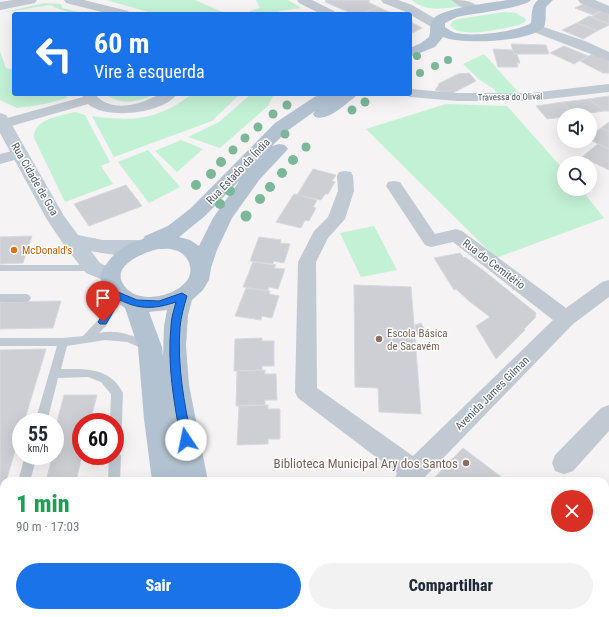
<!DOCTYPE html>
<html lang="pt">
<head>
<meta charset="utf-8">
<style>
	:root { --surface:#fff; --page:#f2f2f3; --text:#1f2937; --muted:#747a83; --accent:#1a73e8 }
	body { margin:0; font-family:"Roboto Condensed",sans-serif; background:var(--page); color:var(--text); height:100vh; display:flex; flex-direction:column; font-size:15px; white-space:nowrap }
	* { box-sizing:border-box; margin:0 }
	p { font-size:13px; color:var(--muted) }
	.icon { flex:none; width:22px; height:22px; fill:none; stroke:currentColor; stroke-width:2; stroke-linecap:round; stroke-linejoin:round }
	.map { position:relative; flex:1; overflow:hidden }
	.details { position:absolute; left:0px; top:477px; width:609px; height:140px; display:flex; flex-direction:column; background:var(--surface); border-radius:12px 12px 0 0; box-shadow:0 4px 16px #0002 }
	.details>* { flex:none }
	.banner { position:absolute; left:12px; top:12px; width:400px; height:84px; border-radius:4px; box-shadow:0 4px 16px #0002; background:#1a73e8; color:#fff; overflow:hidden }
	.fabs { position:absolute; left:557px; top:108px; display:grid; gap:8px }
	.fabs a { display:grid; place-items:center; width:40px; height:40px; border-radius:50%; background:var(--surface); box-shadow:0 4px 16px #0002; font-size:20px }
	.speed { position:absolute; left:12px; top:413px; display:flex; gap:8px; font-size:20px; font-weight:700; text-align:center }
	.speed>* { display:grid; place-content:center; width:52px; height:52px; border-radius:50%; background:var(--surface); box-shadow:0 4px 16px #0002; line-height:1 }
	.speed small { font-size:10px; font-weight:400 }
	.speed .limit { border:6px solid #d22; background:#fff; color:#111 }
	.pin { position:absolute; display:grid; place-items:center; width:34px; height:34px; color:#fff; margin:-41px -17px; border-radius:50% 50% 50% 0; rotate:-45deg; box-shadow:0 0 4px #0007 }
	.pin .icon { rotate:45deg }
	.me { position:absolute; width:44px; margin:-22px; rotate:349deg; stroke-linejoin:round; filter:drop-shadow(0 0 3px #0008) }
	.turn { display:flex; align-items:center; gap:14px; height:84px; padding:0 16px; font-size:18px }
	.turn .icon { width:52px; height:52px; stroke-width:2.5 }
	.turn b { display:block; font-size:28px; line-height:34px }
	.round { display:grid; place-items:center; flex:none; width:42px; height:42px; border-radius:21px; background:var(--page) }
	.head { display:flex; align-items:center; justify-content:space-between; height:68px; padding:0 16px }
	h1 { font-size:24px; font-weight:800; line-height:30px; color:#1e9e55 }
	.button { display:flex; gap:8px; margin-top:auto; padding:8px 16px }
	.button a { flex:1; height:46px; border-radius:24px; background:var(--accent); color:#fff; font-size:16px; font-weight:800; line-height:46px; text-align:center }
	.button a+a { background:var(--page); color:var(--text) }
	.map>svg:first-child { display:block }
	.green { fill:#c3f1d5 }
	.building { fill:#cdcfd5; stroke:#d7d9de }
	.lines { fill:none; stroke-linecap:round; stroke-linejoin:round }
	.lane { fill:#c1cad2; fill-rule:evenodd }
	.street { fill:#c1cad2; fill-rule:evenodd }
	.secondary { fill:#c1cbd6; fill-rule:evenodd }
	.primary { fill:#b3c2d1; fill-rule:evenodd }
	.tree { fill:#7bb799 }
	.route { fill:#1a73e8; stroke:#114b97 }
	.food-dot { fill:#e8710a; stroke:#fff; stroke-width:1.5 }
	.education-dot { fill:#8d6e63; stroke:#fff; stroke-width:1.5 }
	.labels { text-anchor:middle; stroke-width:3; stroke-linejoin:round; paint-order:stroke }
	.far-street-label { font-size:9px; fill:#4a5661; stroke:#fff }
	.street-label { font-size:11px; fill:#4a5661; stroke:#fff }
	.food-label { font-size:11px; fill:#c56008; stroke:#fff; text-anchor:start }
	.education-label { font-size:11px; fill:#785e54; stroke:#fff; text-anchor:start }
	.near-education-label { font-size:13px; fill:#785e54; stroke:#fff; text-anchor:end }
</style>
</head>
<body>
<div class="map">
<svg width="609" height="617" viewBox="0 0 609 617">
	<rect width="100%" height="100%" fill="#f5f3f3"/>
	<g class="green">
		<path d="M106,0h89l32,14h-71z"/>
		<path d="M256,0h32l13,8 -22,3 1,3h-32l2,-3 10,-3z"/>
		<path d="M412,0h43l9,6c-19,2 -37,7 -52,-6z"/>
		<path d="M45,3l16,1 1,4 25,6c-14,0 -25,-3 -37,-9l-50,8z"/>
		<path d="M504,12l12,1 10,6 -1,3 -6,3c-15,3 -60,15 -69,0l3,-4 6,-2z"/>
		<path d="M0,51l6,17 8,2v24h52l1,4 -22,6 -28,4 -17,-8z"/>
		<path d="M484,54l35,39 -20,2 -5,-6 -14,-9 -17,-16z"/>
		<path d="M106,94h49c-15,8 -36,12 -49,0z"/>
		<path d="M192,94h48l-28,27 -98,36 -22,-41c41,6 66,4 100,-22z"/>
		<path d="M251,94h23l-6,12 -48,42 -32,-11 31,-15z"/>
		<path d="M446,104l61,2 57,64v19h17l23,29 -108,40 -130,-129z"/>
		<path d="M75,112l10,3 25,47 -9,4 12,18 -48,18 -31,-64c-1,-19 26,-22 41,-26z"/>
		<path d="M181,140l22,9 -26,23 -22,-21z"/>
		<path d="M148,150l32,37 -31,16 -31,-41z"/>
		<path d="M374,226l23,44 -36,7 -21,-44z"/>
	</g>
	<g class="building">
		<path d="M325,0h42l3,1 -2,1 10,5 -17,7h-8l-28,-12 2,-1z"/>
		<path d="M587,2l18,7 -12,6 -18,-7z"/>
		<path d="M378,7l11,5 8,2h-36z"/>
		<path d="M605,9l4,2v13l-18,-7z"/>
		<path d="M589,16l20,8v1l-12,6 -20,-8z"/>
		<path d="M410,20l3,2h-2l11,6 -12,6z"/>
		<path d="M577,23l20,8 -14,8 -21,-9z"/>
		<path d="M511,44l35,1 3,9h-35z"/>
		<path d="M564,46l24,10 -14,8 -24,-11z"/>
		<path d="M493,49l20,1 1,4h3l3,9h-3l1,4h-20z"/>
		<path d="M594,53l15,6v14h-6l-23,-12z"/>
		<path d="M469,73l7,8 -25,13 -16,-4 4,-5 -1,-1 20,-10z"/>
		<path d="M609,96v15h-5l-16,-12z"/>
		<path d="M589,99l15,12 -30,4 -11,-13z"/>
		<path d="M563,102l11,13h-10v2l-17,2 -11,-13z"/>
		<path d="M609,122v10l-8,-4z"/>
		<path d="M601,128l8,4v17l-19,-9v-4z"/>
		<path d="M598,144l11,5v21l-27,-13z"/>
		<path d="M313,169l23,6 -4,6 3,1 -7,12h-3l-4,6 -24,-5z"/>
		<path d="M126,185l16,21 -53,20 -15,-22z"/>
		<path d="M294,194l23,6 -4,7 3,1 -7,13 -4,-1 -4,8 -25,-6z"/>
		<path d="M32,236l-9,27 -23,1v-27z"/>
		<path d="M259,237l22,3 -1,3 10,1 -6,19 -10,-2 -1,3 -23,-3z"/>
		<path d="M460,253l4,5 1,-1 18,13 53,43 -1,5 -11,11 1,1 -29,29 -20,-33 14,-9 -21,-16 -13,-12 -2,1 -20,-32z"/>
		<path d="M253,262l23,3 -2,3 11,1 -7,20 -9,-2 -2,4 -24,-4z"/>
		<path d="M354,285l57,2 10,127 -42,-2 -1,-24 -23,-1z"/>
		<path d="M246,288l24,3 -1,3 10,2 -7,22 -10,-2 -1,4 -26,-4z"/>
		<path d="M61,301l-8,27 -53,1v-27z"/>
		<path d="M421,323l5,9 -10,3 -1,-10z"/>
		<path d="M262,338v3h12v25h-12v4l-28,1 1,-32z"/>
		<path d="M46,349l-22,73h-3v9l-15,50h-2l-4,18v-149z"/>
		<path d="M265,370v4h11l1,26h-12v5l-29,1 1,-35z"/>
		<path d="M64,395h33l-7,27h-9v34h1l-6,25h-30l6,-23h-5l1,-2h7v-26z"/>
		<path d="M268,405v4h12v30h-12v5l-31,1 2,-39z"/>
		<path d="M463,448l41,31 1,2h-74z"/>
		<path d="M0,580h4v25l-4,-1z"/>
		<path d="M316,613h30l4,4h-38z"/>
		<path d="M346,613h48l-3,4h-41z"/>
	</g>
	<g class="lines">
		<g class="lane">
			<path d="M0,265h93l5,3 -5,3h-93z"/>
			<path d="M119,291l5,4 -17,30 -8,8c19,-4 36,3 53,11l1,3 -1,3 -4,1 -21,-9 -22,-2 -38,6 -6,23c25,0 49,-2 62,24l-2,56 -2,3 2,4 -1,25h-12l1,-25h6v-34h-5l1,-28 -10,-12 -13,-5 -30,1 -11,44h-12l22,-76h-57v-8h63l20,-2 16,-17 17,-27z"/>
			<path d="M0,294h26l3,1 2,3 -2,3 -3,1h-26z"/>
			<path d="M25,456h12l-7,25h-12z"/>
			<path d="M4,546v23l-3,2 -1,-23z"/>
		</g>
		<g class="street">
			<path d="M13,0h24l-2,3 -35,7v-8z"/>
			<path d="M64,0h20l44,11 2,3h-20l-44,-11z"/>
			<path d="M297,0h15l22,11 2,3h-15l-22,-11z"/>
			<path d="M381,0h17l14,5 29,17 2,3 -2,3h-8l-29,-17 -21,-8z"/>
			<path d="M452,0c12,0 21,0 29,10l-2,3c-6,1 -23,-8 -27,-13z"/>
			<path d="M578,0h17l14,6v8l-29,-11z"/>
			<path d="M535,24l50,17 24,11v9l-78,-30 -2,-3 2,-3z"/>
			<path d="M609,84v8l-79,9h-73l-47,-4 -6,-3h6v-5l47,4h73z"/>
			<path d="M81,94h14c12,16 36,13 52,6 5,-2 10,-5 14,-6 5,-1 11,0 16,0 -14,20 -71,26 -89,10l-80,23 -8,1v-8l83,-23z"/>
			<path d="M20,149l6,2 2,3 -2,3 -26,7v-10z"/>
			<path d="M345,171l6,1 2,4 1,15 -9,28 -17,19 -12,24 1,126 96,68 140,-136 -100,-78 -22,5 -6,-2 -39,-59 2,-4 6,-1 6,1 35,52 21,-5 6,2 104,77 36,-26 7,-2v17l-36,27 -152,157h-27l3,-8 -99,-75 -3,-6 3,-130 16,-31 14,-14 10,-26 -1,-15 2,-4z"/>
			<path d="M609,405v26l-36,40 -9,3 -9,-3 -3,-8 3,-8 46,-47z"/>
			<path d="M154,613h30l-2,4h-30z"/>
			<path d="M268,613h30l-2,4h-30z"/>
		</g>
		<path class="secondary" d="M0,113l6,2 2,3 56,98 14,19 25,5h35l7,2 3,5 -3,5c-16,5 -37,3 -54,-1l9,12 17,8 4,5 -4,5 -7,2 -24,-10 -22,-28 -18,-27 -46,-85z"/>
		<g class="primary">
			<path d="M508,0h23c-6,8 -62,14 -74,17l-12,6v4c3,2 7,5 11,6 17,4 60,-1 75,-10 1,-9 0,-17 7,-23h15l-7,7c-1,6 1,17 -3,21 -16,14 -81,17 -100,9l-8,10 -25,10v-9l11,-5 8,-6c2,-6 0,-13 4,-18 11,-12 58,-16 75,-19z"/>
			<path d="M319,94h18l-2,2 4,-2h18l-2,3c-11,8 -26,24 -40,20l-2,-3 2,-3 -28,20 -15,15 7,-2 6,1 3,4 -28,30 -28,39 -15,32 -6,18 -2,12 -6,10 -11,10 -4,15 -2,31 3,39 19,96h-28l-9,-54 9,54h-28l-8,-62 -6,-72 -13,-39 -16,-11 -7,-11 -2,-11c10,-20 22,-30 43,-36l2,-3 23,-10 23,-18 84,-85zM240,180l-27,38 -14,28 -9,-6 -11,-3 26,-21zM159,249c5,0 10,-1 15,1 12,2 21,17 14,29 -12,19 -55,27 -66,3 -9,-18 25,-31 37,-33zM167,310l-3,16 -1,31 -1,-10 -13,-35z"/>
			<path d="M178,613h30l1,4h-30z"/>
			<path d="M219,613h30l1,4h-30z"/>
		</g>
	</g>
	<g class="tree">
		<circle cx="417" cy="56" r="4"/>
		<circle cx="448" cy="60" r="4"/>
		<circle cx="435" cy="66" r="4"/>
		<circle cx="420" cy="73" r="4"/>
		<circle cx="365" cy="102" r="4.5"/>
		<circle cx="287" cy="105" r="4.5"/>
		<circle cx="352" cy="110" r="4.5"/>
		<circle cx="273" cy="114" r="4.5"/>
		<circle cx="258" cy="127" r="4.5"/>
		<circle cx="285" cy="134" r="4.5"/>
		<circle cx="245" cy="138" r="4.5"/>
		<circle cx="306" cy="147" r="4.5"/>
		<circle cx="233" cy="150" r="4.5"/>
		<circle cx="293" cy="160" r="5"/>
		<circle cx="221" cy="162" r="5"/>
		<circle cx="282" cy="173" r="5"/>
		<circle cx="211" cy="174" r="5"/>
		<circle cx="196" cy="185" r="5"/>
		<circle cx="270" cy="187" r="5"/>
		<circle cx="230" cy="191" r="5"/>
		<circle cx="260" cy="199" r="5"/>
		<circle cx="220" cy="204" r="5"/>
		<circle cx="246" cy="216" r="5.5"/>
	</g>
	<path class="route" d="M118,292l19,8 22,1 23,-8 5,3c-3,10 -6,21 -7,31 -3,37 4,76 12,113l-2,4 -4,1 -3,-1 -2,-4c-7,-37 -14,-76 -10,-114 0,-8 3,-16 5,-24 -21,7 -36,8 -56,-2l-14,24h-6l-2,-2 2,-3 15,-26z"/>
	<circle class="food-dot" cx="14" cy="250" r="4"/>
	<g class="education-dot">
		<circle cx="379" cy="339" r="4"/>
		<circle cx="466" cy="463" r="4"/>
	</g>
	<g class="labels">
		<g class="far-street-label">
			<text transform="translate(510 97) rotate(-1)" y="3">Travessa do Olival</text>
		</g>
		<g class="street-label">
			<text transform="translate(238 171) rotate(-46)" y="4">Rua Estado da Índia</text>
			<text transform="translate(35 179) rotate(60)" y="4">Rua Cidade de Goa</text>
			<text transform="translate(494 264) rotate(37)" y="4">Rua do Cemitério</text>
			<text transform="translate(492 393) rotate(-45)" y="4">Avenida James Gilman</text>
		</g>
		<g class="food-label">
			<text x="22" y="254">McDonald's</text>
		</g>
		<g class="education-label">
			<text x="387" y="337">Escola Básica<tspan x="387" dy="13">de Sacavém</tspan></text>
		</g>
		<g class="near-education-label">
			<text x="458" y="468">Biblioteca Municipal Ary dos Santos</text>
		</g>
	</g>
</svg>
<div class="fabs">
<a><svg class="icon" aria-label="sound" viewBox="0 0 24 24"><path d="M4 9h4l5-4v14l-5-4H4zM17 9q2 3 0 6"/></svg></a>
<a><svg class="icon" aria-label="search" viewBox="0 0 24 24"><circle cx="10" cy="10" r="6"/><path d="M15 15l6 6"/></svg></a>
</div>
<div class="speed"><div>55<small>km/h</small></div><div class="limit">60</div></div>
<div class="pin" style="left:103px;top:322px;background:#d93025"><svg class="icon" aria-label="arrive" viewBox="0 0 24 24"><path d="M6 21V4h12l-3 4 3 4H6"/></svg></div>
<svg class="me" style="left:186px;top:440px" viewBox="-20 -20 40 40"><circle r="19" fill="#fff"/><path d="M0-13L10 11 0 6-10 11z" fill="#1a73e8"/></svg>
<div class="banner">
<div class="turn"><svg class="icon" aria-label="left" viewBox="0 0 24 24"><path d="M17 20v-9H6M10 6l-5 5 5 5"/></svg><div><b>60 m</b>Vire à esquerda</div></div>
</div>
<section class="details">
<div class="head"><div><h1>1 min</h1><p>90 m · 17:03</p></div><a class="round" style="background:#d93025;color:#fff"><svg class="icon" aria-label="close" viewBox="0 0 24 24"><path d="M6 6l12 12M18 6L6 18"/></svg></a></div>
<div class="button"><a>Sair</a><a>Compartilhar</a></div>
</section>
</div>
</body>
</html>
